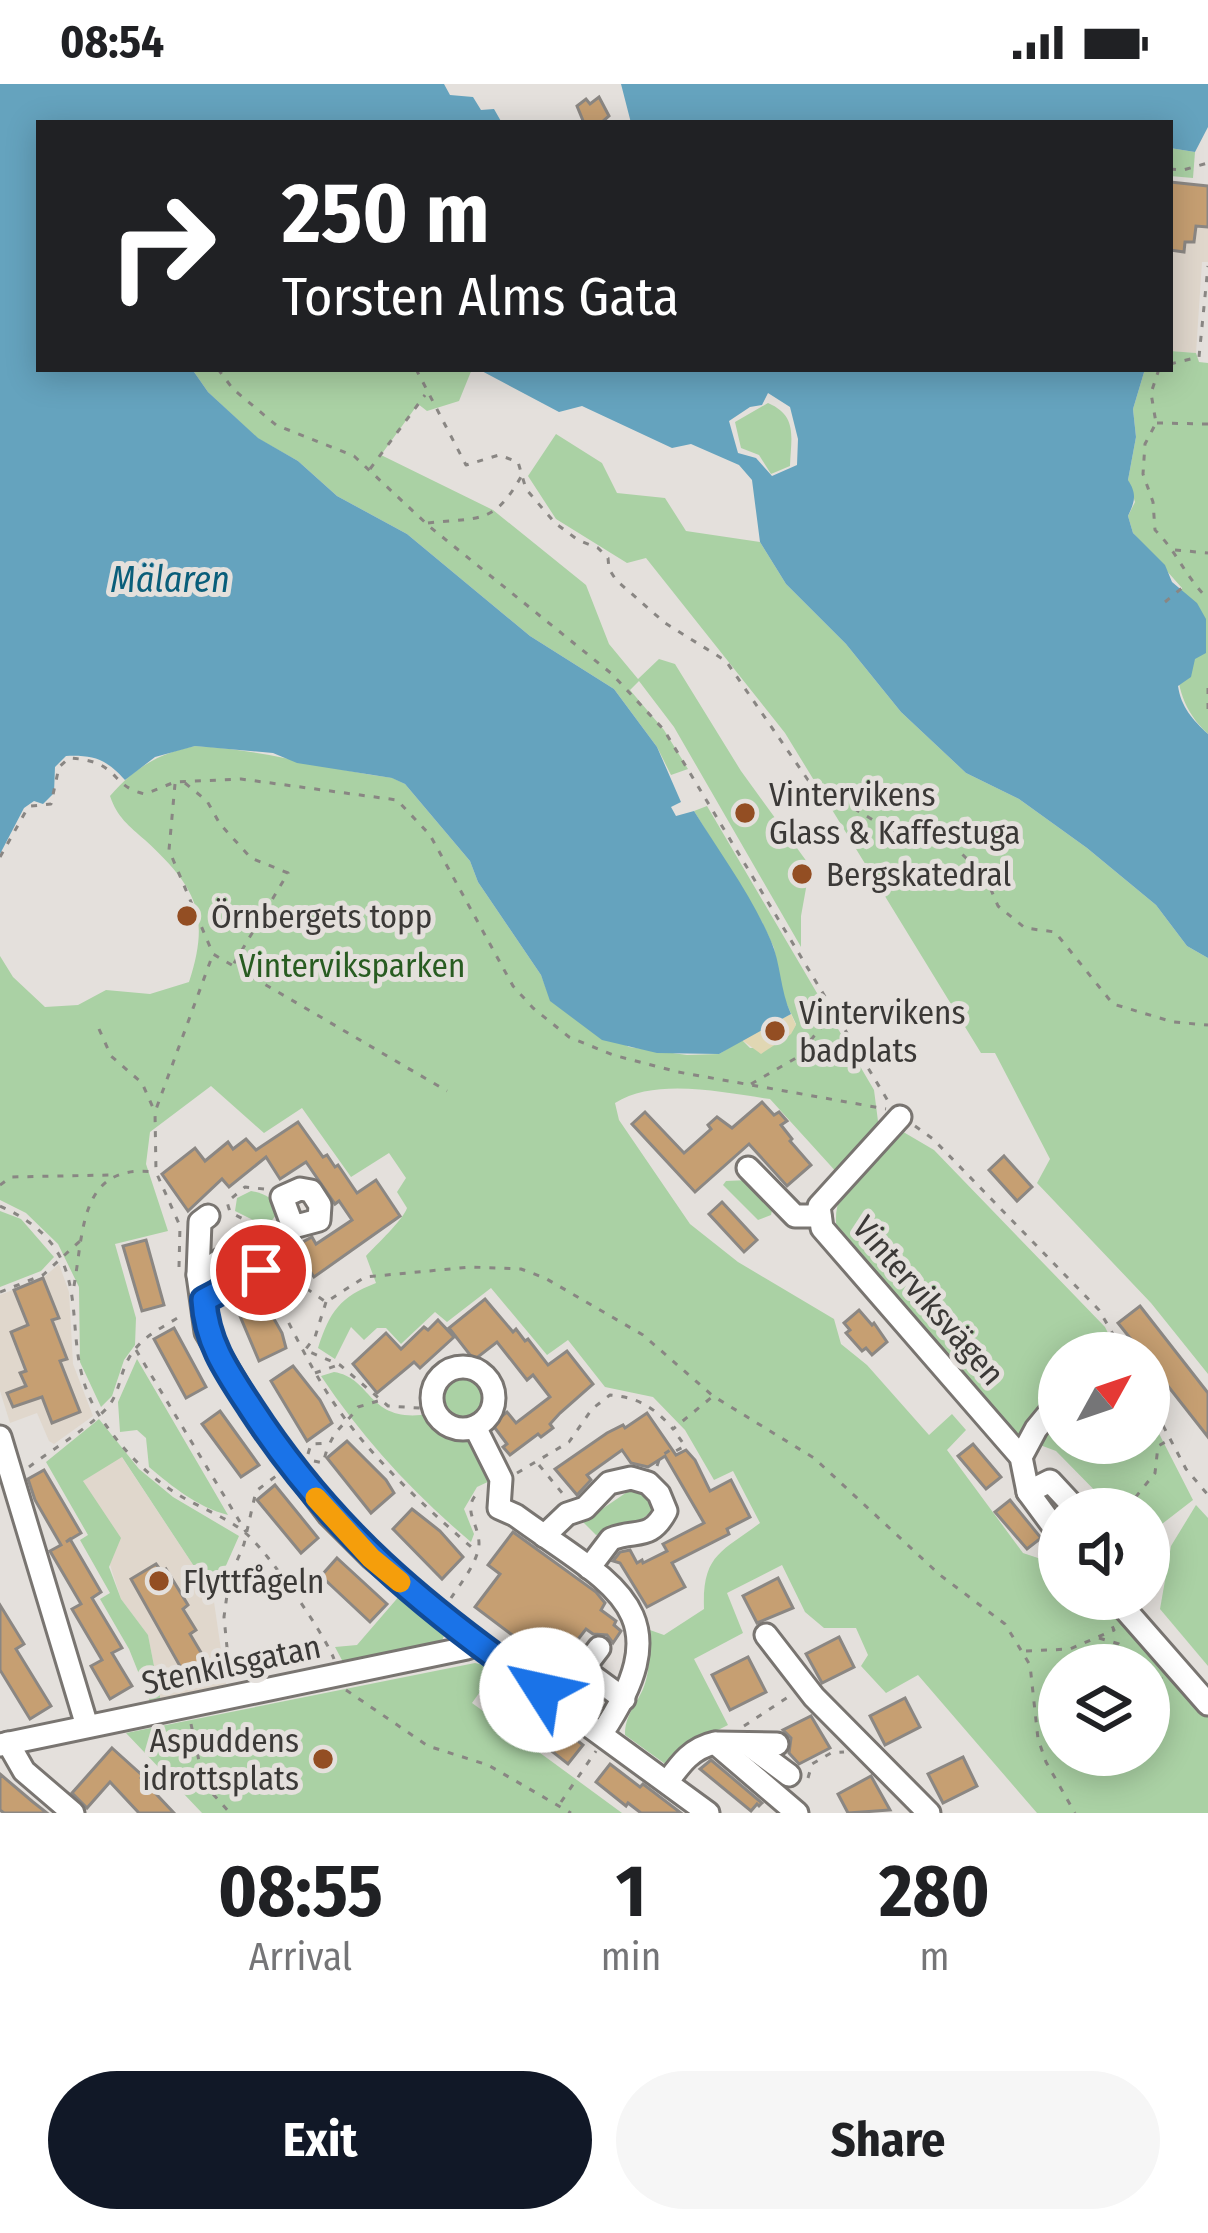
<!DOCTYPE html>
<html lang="en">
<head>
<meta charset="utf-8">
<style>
	:root { --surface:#fff; --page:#f6f6f6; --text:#202124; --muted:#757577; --accent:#111827 }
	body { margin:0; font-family:"Fira Sans Condensed",sans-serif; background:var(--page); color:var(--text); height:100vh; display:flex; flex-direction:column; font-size:45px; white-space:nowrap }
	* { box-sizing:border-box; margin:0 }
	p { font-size:39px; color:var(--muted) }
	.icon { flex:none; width:66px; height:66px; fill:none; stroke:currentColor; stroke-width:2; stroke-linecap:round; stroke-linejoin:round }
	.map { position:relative; height:1729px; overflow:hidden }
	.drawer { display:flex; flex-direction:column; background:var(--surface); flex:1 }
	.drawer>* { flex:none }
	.banner { position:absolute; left:36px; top:36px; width:1137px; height:252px; border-radius:0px; box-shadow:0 6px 30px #0003; background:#202124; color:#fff; overflow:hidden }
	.needle { width:78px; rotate:50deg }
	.controls { position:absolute; left:1038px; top:1248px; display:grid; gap:24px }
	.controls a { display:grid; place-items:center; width:132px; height:132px; border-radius:50%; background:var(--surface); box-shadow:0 6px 30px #0003; font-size:60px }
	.pin { position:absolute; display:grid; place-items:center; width:102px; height:102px; color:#fff; margin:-51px; border:6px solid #fff; border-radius:50%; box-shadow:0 3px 12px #0007 }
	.me { position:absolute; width:132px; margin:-66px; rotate:305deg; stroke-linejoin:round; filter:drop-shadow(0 0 9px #0008) }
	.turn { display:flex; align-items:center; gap:42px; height:252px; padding:0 48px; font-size:54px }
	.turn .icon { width:156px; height:156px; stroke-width:2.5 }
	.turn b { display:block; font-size:84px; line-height:102px }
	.eta { display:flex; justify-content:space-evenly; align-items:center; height:204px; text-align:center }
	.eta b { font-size:72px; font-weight:700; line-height:84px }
	.action { display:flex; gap:24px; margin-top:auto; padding:24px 48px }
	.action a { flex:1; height:138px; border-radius:72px; background:var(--accent); color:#fff; font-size:48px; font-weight:700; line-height:138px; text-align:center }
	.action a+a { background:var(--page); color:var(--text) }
	.status { display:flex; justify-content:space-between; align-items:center; height:84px; padding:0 60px; background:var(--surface); direction:ltr }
	.status svg { height:33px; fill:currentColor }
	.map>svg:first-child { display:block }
	.built { fill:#e0d7cc }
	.green { fill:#aad1a4; fill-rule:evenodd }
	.sand { fill:#e1d7b3 }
	.water { fill:#65a3be; fill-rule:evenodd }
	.building { fill:#c69f72; stroke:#8b8783; stroke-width:3 }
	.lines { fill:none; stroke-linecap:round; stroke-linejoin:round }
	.minor-casing { stroke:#797571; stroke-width:27 }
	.path { stroke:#898683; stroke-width:3; stroke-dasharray:6 9; stroke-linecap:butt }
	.minor { stroke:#fff; stroke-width:21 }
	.route-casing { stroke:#114b97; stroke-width:30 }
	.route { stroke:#1a73e8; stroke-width:21 }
	.slow { stroke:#f59e0b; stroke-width:21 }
	.poi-dot { fill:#934e23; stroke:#e4e0dc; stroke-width:4.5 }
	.labels { text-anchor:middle; stroke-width:10; stroke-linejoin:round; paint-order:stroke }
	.poi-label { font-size:33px; fill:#3b3937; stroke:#e4e0dc; text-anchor:start }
	.park-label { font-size:33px; fill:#285c21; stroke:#e4e0dc }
	.street-label { font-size:33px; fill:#3b3937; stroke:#e4e0dc }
	.water-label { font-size:36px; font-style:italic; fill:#0a5e7a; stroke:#e4e0dc }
</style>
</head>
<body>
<div class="status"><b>08:54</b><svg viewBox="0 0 49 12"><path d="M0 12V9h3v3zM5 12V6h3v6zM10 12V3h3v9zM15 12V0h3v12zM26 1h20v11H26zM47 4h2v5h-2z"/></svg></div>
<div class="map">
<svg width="1208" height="1729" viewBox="0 0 1208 1729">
	<rect width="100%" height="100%" fill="#e4e0dc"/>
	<g class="built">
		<path d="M1170,98l38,4v76h-6l-6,91 -26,-2z"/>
		<path d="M59,1180l10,28 4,72 20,52 -39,28 -5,-3 -12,-28 -27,10 -10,-32v-96l43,-17z"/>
		<path d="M121,1372l92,139 13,89 -65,18 -13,-67 -27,-36 -38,-118z"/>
	</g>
	<g class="green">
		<path d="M1170,64l25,4 -2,26 -23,-2z"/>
		<path d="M1170,267l26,2 3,9 9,1v371c-45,-42 -29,-89 -26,-146l-49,-55 -5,-17 7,-14 -7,-22 8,-43 -3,-28 12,-40h25z"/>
		<path d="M192,285h280l-13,32 -32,10 -9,-7 -37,51 112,55 93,75 23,59 29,35 21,-20 16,5 66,107 69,95 -9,50v31l-127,-220 -35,-46 -9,9 34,40 24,39 -17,6 -14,-28 -43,-58 -84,-53 -123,-102 -70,-38 -39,-35 -41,-23 -49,-46z"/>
		<path d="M768,319c30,13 23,34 22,63l-19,8 -12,-19 -18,-7 -6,-26z"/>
		<path d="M556,350l46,29 15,30 48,5 21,33 74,11 26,42 60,60 55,68 65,61 53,26 68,49 69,57 31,41 21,12v416l-57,-71 -114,-120 13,-24 -55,-106h-14l-196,-320 -139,-175 -19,5 -71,-44 -28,-43z"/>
		<path d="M195,662c67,3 130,23 198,32l12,6 65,77 8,21 63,93 10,26 78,46 58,8 32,-1 23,-14 8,8c22,-1 36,-3 46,-24l-14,-30 -8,-46 -12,-26 -68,-111 13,-5 167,284 5,39 -40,46 -69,-76c-46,-6 -113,-22 -155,4l4,17 71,104 48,38 96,57 7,25 26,21 62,70 23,-21 14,16 -19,20 76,103 36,12v34h44l105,117v97h-171l-119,-138 -32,18 -25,-27 7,-11 -12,-27h-32l-19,-16 -23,-47 -55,28 16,40 -49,26 34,66 -48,24 -12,17 -43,-31c0,-20 10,-28 18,-46 8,-19 6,-40 4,-60l17,6 40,-26c-2,-55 18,-57 56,-86l-27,-52 -19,9 -29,-50 -32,-33 -48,-10 -37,-47 -21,15 -56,-67 -44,34 -12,-10 -34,32 -15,-16h-9l-13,12 -13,-13 -16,32 -17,-11c12,-37 22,-51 58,-65l-10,-27c10,-11 37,-36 41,-48l-10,-16 9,-14 -17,-25 -38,24 -49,-69 -38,25 -53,-47 -61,46 -4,32 22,67 -53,13 21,74 -1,27 -11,15 -12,36 -11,11 -21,-45 -1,-75 -21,-43 -32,-31 -26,-13v-244l13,21 32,30 33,-2 28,-15 44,4 39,-12c22,-67 7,-95 -44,-142 -16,-14 -28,-23 -35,-44 24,-28 49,-43 85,-50zM1059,1581h90v90h-90z"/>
		<path d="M900,1046l34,20 171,177 13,26h-59v90h90v-29l44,86 -44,34v-25h-36l-57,-58 -43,-16 -174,-195c-15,-52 28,-75 61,-110z"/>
		<path d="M749,1096l24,26 -2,9 -13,5 -35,-35 3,-4z"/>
		<path d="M251,1107c12,2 25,8 28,20l-12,16 -32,-16 2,-13z"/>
		<path d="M0,1127l21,8 33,38 -13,14 -41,16z"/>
		<path d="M137,1275l91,156c-31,-8 -55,-28 -79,-48l-3,-29 -9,-8 -17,2 -2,-30z"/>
		<circle cx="463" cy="1314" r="27"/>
		<path d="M334,1288c39,6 33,52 95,42l19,16 29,8 17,41 -17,8 -13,22 10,25 -3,8c-58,-49 -108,-103 -150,-166z"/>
		<path d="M99,1335l40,50 34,28 66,39 -26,59 -91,-138 -39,24 38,57 -12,29 12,32 27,36 13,67 -10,2 -22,-55 -29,-50 10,-6 -30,-53 8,-5 -42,-73z"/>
		<path d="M630,1406l11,2 13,18 -19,14 -39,11 -13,-13z"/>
		<path d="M1196,1421l12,13v148l-48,-57 11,-63z"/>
		<path d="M401,1510l36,31 7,11 -3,7 -98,19 -8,-15 22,-2z"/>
		<path d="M475,1579l22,5 -25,35 150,110h-420l-76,-80z"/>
	</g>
	<path class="sand" d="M791,930l5,11 -5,9 -30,20 -19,-14z"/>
	<g class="water">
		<path d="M0,0h444l6,11 23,2 8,13 13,-1 8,14h-463v246h153l16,23 50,46 40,23 39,35 70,38 123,102 84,53 43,58 24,55 -10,5 5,9 18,-5c26,42 58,85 77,130 10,23 9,49 20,73l-72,40 -62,-1 -55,-13 -52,-39 -9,-26 -63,-93 -8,-21 -65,-77 -13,-6 -95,-15 -24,-10 -78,-7 -40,11 -30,23c-19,-21 -31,-25 -59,-24l-11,11 -1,26 -11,11 -9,-3 -10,7 -24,46z"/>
		<path d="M621,0h587v43l-13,25 -25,-4v-25h-539z"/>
		<path d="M478,285h667l-12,40 3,28 -8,43c9,14 7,21 0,36l5,17 32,32 7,17 25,21 9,16v34l-11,6 -4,18 -13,9c3,21 15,34 30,48v224l-21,-12 -31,-41 -69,-57 -68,-49 -53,-26 -65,-61 -55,-68 -60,-60 -26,-42 -8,-62 -13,-15 -48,-21 -19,4 -90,-42 -23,6zM768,309l22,14 8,32 -1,26 -25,11 -16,-18 -18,-5 -9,-32 21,-14 12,-2z"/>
	</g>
	<g class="building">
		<path d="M599,13l10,19 -8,7h-17l-7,-17 9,-7 4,5z"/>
		<path d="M1170,98l38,4v41l-12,-1 -2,16h-9l-1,10 -14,-2z"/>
		<path d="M762,1018l12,13 5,-3 8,9 -6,4 11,14 -2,2 21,24 -24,21 -38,-42 -54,48 -63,-68 13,-12 39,41 27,-24 -3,-4 9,-8 15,11z"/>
		<path d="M298,1038l25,35 4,-2 8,12 3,-2 19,28 19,-13 24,36 -86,61 -18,-26 5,-8 11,-6 4,7 36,-24 -13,-19 -4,3 -29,-42 -26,17 -14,-22 -37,30 -7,-8 -34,32 -26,-37 33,-26 10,13 23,-19 5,7 13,-10 10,11z"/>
		<path d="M1004,1072l28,31 -15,14 -28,-31z"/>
		<path d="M722,1118l35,38 -13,12 -35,-38z"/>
		<path d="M249,1142l14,20 -21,16 4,-11 -8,-17z"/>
		<path d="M146,1156l18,65 -22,6 -19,-65z"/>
		<path d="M43,1194l16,40 -7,2 15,39 -7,2 20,51 -28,11 -10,-26 -29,10 -6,-14 19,-7 -6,-13 6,-2 -15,-39 17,-7 -14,-35z"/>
		<path d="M257,1205l25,44 4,15 -27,13 -25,-59z"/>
		<path d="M485,1215l28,33 3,-3 9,12 3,-2 20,26 19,-14 26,33 -33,29 -10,11 3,4 -12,9 -3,-3 -28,21 -7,-8 4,-3 -15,-20 15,-12 9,11 34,-26 -17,-22 -6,5 -30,-38 -23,18 -25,-32z"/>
		<path d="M1140,1222l68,87v44l-59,-75v-9h-7l-24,-30z"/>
		<path d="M859,1226l13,15 2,-2 13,19 -15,13 -6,-7 -4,3 -16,-18 4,-3 -6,-7z"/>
		<path d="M438,1236l16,17 -34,31 -6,-6 -37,31 -24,-29 33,-31 15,16 23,-22 4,3z"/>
		<path d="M174,1244l32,59 -20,11 -32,-59z"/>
		<path d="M293,1282l27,34 12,23 -25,18 -36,-60z"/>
		<path d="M220,1327l39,54 -18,12 -39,-53z"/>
		<path d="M647,1329l29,42 10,-5 9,10 15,31 21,-11 19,37 -23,12 2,5 -57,29 13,24 -38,20 -27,-44 -7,-2 7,-9 10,-2 7,13 5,-3 1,3 24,-12 -4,-7 41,-21 -39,-67 -17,11 -17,-4 -9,-13 -35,25 4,5 -14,15 -22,-26 52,-36 16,-8 2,3z"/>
		<path d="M347,1357l39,39 8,13 -23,20 -44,-55z"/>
		<path d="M973,1360l28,33 -15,12 -28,-33z"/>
		<path d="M44,1386l37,63 -15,9 4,-3 31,53 -9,6 30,50 -10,5 20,33 -22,13 -19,-33 11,-6 -30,-51 9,-5 -31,-53 11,-6 -26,-45 -7,-21z"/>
		<path d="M275,1401l43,53 -17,15 -44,-53z"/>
		<path d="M1010,1416l31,38 -14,11 -32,-37z"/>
		<path d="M412,1425l28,22 23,26 -21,22 -49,-50z"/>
		<path d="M513,1448l83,60 9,11 -4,7 15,11 -2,4 7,6 -8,12 -6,-8 -14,-1 -7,-5 -30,39 -81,-61 25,-33 -12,-9z"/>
		<path d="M337,1474l50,46 -17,18 -49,-46z"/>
		<path d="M156,1480l6,8 4,-3 22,36 -5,4 13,21 -6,4 22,37 -22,13 -59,-105z"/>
		<path d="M778,1494l15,30 -36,15 -14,-27z"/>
		<path d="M0,1521l24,39 -8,5 35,57 -21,13 -30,-49z"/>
		<path d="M839,1553l15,30 -32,16 -16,-29z"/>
		<path d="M748,1573l18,35 -36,18 -18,-35z"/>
		<path d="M496,1593l87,68 -15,19 -86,-68z"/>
		<path d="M905,1614l15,29 -35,18 -15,-29z"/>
		<path d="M811,1632l19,32 -31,16 -10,-11 2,-15 -8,-8z"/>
		<path d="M112,1664l31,28 -2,2 33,35h-35l-29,-31 -23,26 -15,-15z"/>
		<path d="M963,1673l14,29 -34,17 -15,-29z"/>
		<path d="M711,1676l51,43 -3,3 -2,-2 -6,7 -51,-42z"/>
		<path d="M610,1680l30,23 3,-3 38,29h-40l-13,-10 -2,3 -30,-24z"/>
		<path d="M0,1690l33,28 14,11h-43l-4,-3z"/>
		<path d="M871,1692l19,34 -42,3 -10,-19z"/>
	</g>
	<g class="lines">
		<g class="minor-casing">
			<g id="minor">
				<path d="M900,1033l-81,89 3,22 199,229 7,35 31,42"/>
				<path d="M748,1084l47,48h25"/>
				<path d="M208,1132l-8,6 -2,53 8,57 57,96 66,87 42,42 102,84 235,172"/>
				<path d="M198,1191l33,-22"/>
				<path d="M204,1216c42,-22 67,-29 89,-73l26,-7 1,-15 -9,-14 -11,-2 -18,8 11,30"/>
				<circle cx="463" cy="1314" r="31"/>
				<path d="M475,1343l26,52 -2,29 16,7c94,69 171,93 87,218"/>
				<path d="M0,1353l87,289"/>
				<path d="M1021,1373l15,-28 23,-28"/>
				<path d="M1028,1408l22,-11 26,28"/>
				<path d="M544,1452l23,-22 18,-6 24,-25 22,-5 17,5 11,11 7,17c-16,30 -29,18 -55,28l-22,29"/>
				<path d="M1116,1515l92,105"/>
				<path d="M766,1551l48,62 115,116"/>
				<path d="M599,1564l-16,21 41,30"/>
				<path d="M8,1659l16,28 49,42"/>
				<path d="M716,1659l61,1"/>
				<path d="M0,1661l467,-97 6,-7"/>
				<path d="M750,1662l39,29"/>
				<path d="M668,1697c13,-18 24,-33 47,-38l82,70"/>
			</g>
		</g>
		<g class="path">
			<path d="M1170,85l13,1 25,-7"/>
			<path d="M1170,280l29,-7 9,-91"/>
			<path d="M218,285l15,20 43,36 78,31 76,71 182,147 52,56 224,371"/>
			<path d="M416,285l50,96 33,-10 19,7 8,27 29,34 23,17 20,8 10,10 1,11 7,11 49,43 61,38 82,119 86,53 61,14 31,31 12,28 27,22 30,4 58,72 60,18 35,3"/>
			<path d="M1159,285l-8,24 5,30 -11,21 -2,30 10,28 2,28c23,23 29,45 53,69"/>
			<path d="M1157,339l51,1"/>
			<path d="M370,385l55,-74"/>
			<path d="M428,439c53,-6 66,2 94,-48"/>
			<path d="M1175,466l33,3"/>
			<path d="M1165,518l17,-14"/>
			<path d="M1208,604v24"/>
			<path d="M185,699l22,18 13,23 31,34 37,15 -55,92"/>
			<path d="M175,700l-6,66 44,104 234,137"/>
			<path d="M0,773l26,-46 5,-5 20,-2 8,-37 10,-9c53,3 39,28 76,36l30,-12 66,-3 156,21 33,35 83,151 20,22 36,29 44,18 65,17 208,37"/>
			<path d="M99,945l12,27 31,27 12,27"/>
			<path d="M751,1000l45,-26 37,-45"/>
			<path d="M915,1042l18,13 166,171 25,43"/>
			<path d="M0,1101l11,-8 98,-2"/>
			<path d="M264,1105l-19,-2 -18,15 3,10 39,21"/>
			<path d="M0,1122c112,50 48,134 101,212 20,30 46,58 78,77 21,13 45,21 64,36 22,16 81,102 91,128"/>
			<path d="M179,1183l1,-41 -24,-54 -1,-60 58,-158"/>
			<path d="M286,1183l11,15 29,20 39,-25 106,-10 50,2 24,9 98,57 70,61 101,62 126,117 65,49 25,41 8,74 8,23 29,51"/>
			<path d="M268,1199c25,46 46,95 78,137 37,49 85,92 131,132"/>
			<path d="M74,1202c10,-57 6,-123 81,-114"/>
			<path d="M0,1208l43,-17 38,-35"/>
			<path d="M326,1218l-11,35 -10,13 35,15 48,41 46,3"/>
			<path d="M136,1266l110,182"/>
			<path d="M315,1289l23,-8"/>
			<path d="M1149,1315l37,70 22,26"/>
			<path d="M308,1370l3,-10 19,-1c7,-16 19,-22 28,-36l20,-6"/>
			<path d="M314,1377l9,2 5,-17"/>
			<path d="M539,1381l24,29"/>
			<path d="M657,1382l3,-9 10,-7 2,3 13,-7 -12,-17"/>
			<path d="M29,1383c25,-19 57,-37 78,-59 12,-14 12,-29 19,-44 11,-26 36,-36 58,-50"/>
			<path d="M517,1389l52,-31 23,-33 18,-14c28,2 45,13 63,34l39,-32"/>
			<path d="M1096,1421l8,-3 5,7"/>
			<path d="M1126,1425l29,-36 3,-27 11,-6"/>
			<path d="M451,1514c10,-15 27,-36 28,-54 0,-22 -20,-36 2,-54"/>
			<path d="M1099,1554l20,6 22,21"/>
			<path d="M1026,1567l44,-2 44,-19 -5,-11"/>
			<path d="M1149,1586l13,9"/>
			<path d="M230,1594l-6,-61 5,-37 15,-36 12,-53 20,-15"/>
			<path d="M346,1606l82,56 60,19 83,48"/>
			<path d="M191,1640l13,60 26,29"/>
			<path d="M744,1642l47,-31"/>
			<path d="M808,1694l4,-14 19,-11 13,-1"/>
			<path d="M561,1718l35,-51"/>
		</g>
		<use href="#minor" class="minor"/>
	</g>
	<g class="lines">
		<g class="route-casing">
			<path id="route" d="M261,1186l-57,30c2,42 24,73 47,108 80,123 172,199 291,282"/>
		</g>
		<use href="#route" class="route"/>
		<path class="slow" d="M316,1414l55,60 29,24"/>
	</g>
	<g class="poi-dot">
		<circle cx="745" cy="729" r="12"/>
		<circle cx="802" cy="790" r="12"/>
		<circle cx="187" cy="832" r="12"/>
		<circle cx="775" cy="947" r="12"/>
		<circle cx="159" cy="1497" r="12"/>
		<circle cx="323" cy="1675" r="12"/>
	</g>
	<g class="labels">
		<g class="poi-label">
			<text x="769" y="722">Vintervikens<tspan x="769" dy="38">Glass &amp; Kaffestuga</tspan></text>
			<text x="826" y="802">Bergskatedral</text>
			<text x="211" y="844">Örnbergets topp</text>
			<text x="799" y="940">Vintervikens<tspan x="799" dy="38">badplats</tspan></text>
			<text x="183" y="1509">Flyttfågeln</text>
			<text x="299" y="1668" text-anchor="end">Aspuddens<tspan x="299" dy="38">idrottsplats</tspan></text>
		</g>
		<g class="park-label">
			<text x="352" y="893">Vinterviksparken</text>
		</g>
		<g class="street-label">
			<text transform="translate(929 1216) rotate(49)" y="12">Vinterviksvägen</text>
			<text transform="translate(231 1580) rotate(-12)" y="12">Stenkilsgatan</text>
		</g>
		<g class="water-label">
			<text x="170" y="508">Mälaren</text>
		</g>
	</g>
</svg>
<div class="controls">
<a><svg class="needle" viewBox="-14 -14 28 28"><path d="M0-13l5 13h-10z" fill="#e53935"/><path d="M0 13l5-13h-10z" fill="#757577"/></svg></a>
<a><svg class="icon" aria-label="sound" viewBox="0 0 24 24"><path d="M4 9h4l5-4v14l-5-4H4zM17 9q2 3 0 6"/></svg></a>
<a><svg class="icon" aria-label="layers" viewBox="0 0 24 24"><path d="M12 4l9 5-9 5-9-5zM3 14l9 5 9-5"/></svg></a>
</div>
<div class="pin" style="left:261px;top:1186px;background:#d93025"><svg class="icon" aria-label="arrive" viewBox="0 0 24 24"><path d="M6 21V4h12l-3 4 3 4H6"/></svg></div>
<svg class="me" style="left:542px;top:1606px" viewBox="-20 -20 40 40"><circle r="19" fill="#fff"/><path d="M0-13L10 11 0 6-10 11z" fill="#1a73e8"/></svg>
<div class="banner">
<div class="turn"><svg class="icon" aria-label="right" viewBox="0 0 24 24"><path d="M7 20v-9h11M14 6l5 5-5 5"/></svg><div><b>250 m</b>Torsten Alms Gata</div></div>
</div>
</div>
<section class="drawer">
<div class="eta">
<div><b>08:55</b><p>Arrival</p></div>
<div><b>1</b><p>min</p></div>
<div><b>280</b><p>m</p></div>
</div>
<div class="action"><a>Exit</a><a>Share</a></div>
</section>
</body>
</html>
